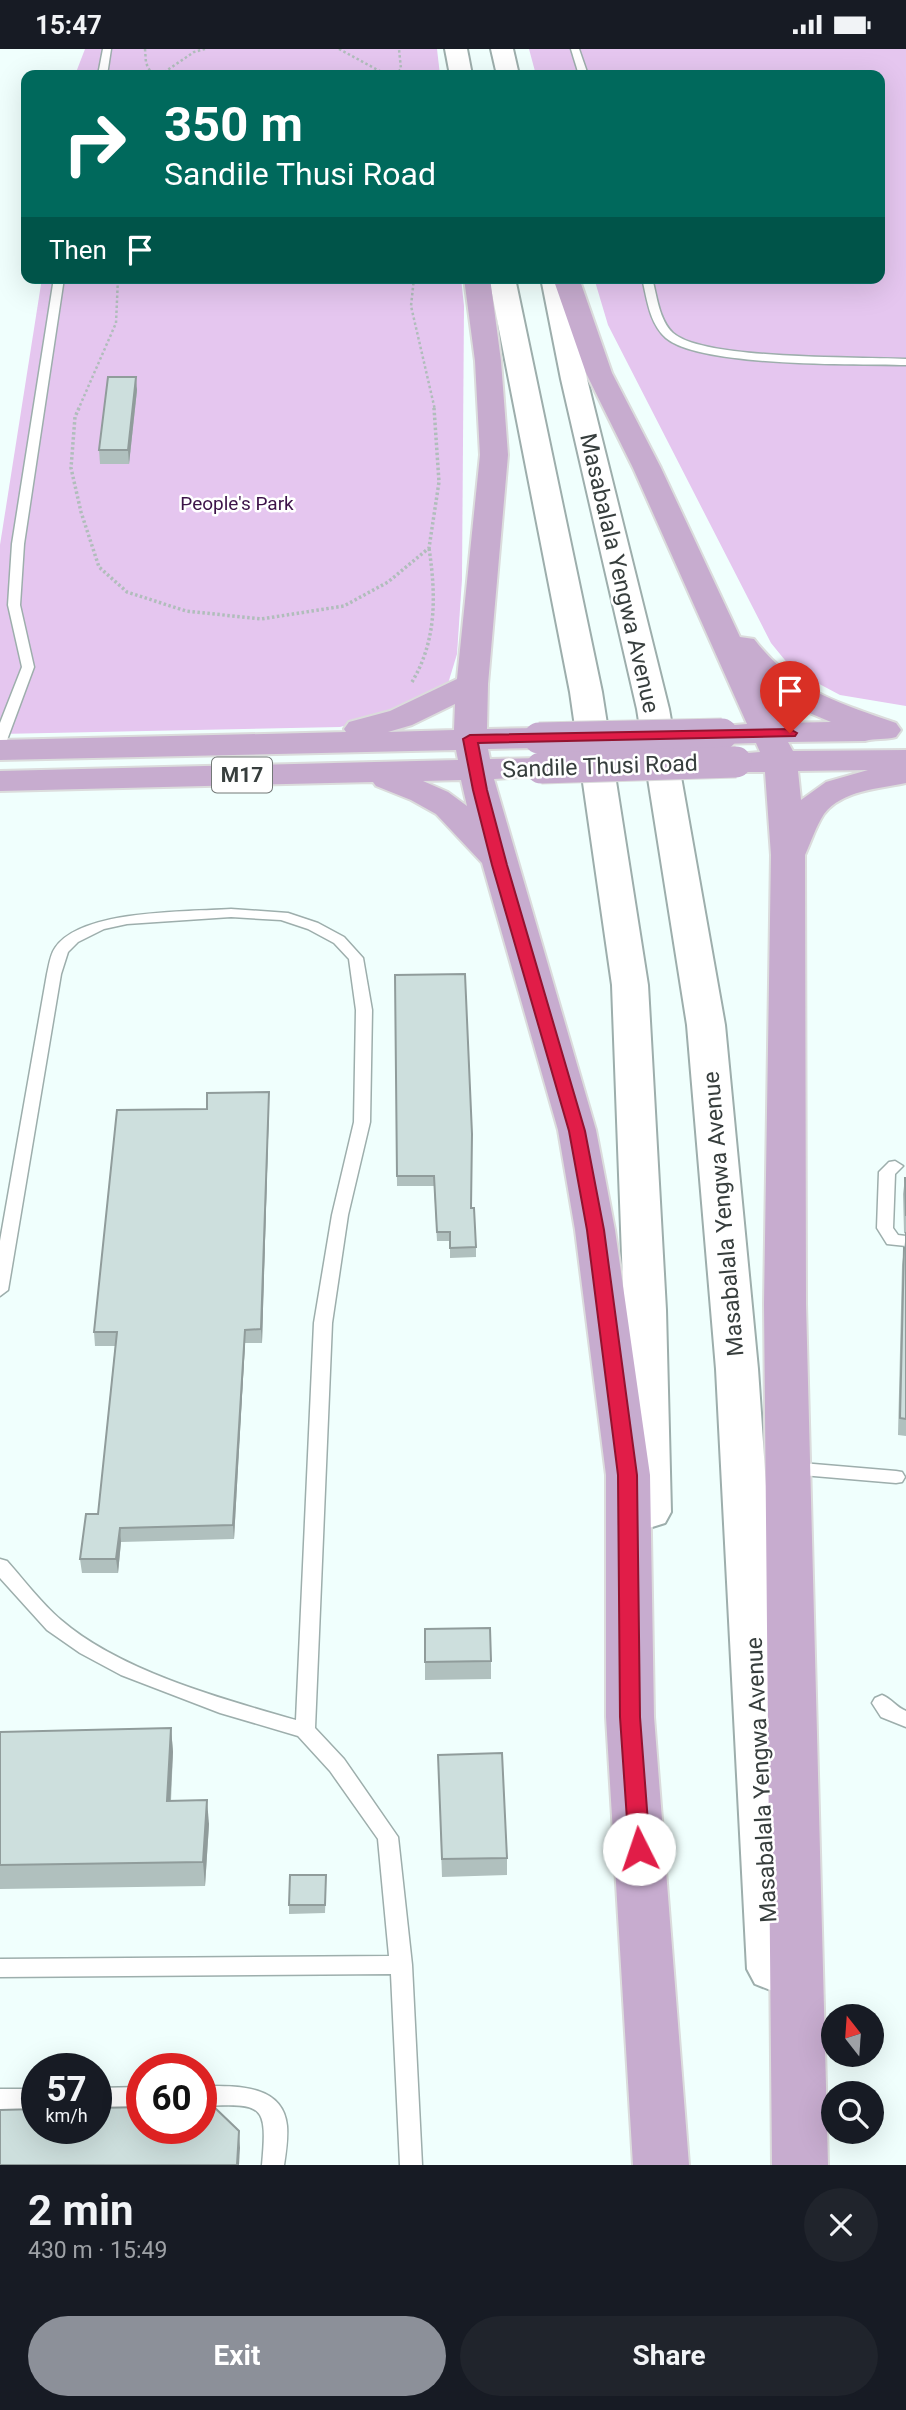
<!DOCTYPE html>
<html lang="en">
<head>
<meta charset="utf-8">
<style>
	:root { --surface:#171b24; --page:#20242c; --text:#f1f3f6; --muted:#9ea1a6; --accent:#8c9099 }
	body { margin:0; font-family:Roboto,sans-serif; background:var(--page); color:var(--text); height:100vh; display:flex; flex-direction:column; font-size:26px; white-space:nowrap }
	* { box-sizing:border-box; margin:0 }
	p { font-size:23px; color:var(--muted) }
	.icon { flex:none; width:38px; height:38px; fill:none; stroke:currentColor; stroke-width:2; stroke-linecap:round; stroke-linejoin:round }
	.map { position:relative; height:2116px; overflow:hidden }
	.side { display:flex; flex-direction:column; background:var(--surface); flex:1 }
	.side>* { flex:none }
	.guide { position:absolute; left:21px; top:21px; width:864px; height:214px; border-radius:14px; box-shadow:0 7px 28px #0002; background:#00695c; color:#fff; overflow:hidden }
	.needle { width:46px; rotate:343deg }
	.tools { position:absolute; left:821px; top:1955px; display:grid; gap:14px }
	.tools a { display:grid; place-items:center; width:63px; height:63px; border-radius:50%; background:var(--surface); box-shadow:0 7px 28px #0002; font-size:35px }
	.speed { position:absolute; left:21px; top:2004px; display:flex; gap:14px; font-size:35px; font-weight:700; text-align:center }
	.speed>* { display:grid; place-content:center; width:91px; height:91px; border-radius:50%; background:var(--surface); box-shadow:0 7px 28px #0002; line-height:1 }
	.speed small { font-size:18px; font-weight:400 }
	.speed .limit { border:10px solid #d22; background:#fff; color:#111 }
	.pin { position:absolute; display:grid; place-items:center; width:60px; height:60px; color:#fff; margin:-72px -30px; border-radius:50% 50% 50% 0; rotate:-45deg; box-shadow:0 0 7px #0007 }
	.pin .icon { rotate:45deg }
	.me { position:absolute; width:77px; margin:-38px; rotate:356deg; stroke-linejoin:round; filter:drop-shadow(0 0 5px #0008) }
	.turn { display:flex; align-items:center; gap:24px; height:147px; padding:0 28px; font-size:32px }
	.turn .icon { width:91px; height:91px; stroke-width:2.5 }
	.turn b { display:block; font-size:49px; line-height:60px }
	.then { display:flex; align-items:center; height:66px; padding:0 28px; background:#0003; gap:14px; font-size:26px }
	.round { display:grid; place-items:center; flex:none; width:74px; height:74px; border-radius:37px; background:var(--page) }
	.overview { display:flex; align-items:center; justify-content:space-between; height:119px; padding:0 28px }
	h1 { font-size:42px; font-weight:700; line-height:52px }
	.button { display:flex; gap:14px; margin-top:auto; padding:14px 28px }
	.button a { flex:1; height:80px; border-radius:42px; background:var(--accent); color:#fff; font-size:28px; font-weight:700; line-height:80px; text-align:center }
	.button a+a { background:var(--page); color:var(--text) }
	.status { display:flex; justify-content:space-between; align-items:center; height:49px; padding:0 35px; background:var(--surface); direction:ltr }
	.status svg { height:19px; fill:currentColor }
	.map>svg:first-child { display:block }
	.green { fill:#e5c6ef }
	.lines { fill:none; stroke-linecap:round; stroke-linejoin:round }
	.lane-casing { stroke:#9daeac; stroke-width:3 }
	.secondary-casing { stroke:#9daeac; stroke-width:4 }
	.primary-casing { stroke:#dbdcdc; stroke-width:4 }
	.path-far1 { stroke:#b0bdbb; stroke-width:2.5; stroke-dasharray:2.5 2.5; stroke-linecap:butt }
	.path { stroke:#b0bdbb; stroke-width:3.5; stroke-dasharray:2.5 2.5; stroke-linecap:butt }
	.lane { fill:#fff; fill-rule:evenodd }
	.secondary { fill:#fff; fill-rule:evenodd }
	.primary { fill:#c7accf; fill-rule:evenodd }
	.primary-bridge-casing { stroke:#dbdcdc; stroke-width:33; stroke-linecap:butt }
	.primary-bridge { stroke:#c7accf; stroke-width:31 }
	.wall { fill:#b0c0be }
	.shaded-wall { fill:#909c9b }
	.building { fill:#cddfdd; stroke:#909c9b; stroke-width:2 }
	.route { fill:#e11d48; stroke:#92132f; stroke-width:2 }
	.labels { text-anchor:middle; stroke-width:5; stroke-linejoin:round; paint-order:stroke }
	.far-park-label { font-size:19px; fill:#3d1349; stroke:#fff }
	.shield { fill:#fff; stroke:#737877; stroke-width:2 }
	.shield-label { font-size:21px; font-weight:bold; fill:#373e3d }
	.street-label { font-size:23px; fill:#373e3d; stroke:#fff }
</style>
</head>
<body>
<div class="status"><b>15:47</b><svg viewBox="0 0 49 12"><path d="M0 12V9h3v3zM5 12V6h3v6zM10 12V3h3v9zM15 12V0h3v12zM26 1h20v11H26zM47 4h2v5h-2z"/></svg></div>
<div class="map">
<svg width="906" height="2116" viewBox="0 0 906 2116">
	<rect width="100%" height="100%" fill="#f0fffd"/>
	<g class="green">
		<path d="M85,0h352l3,26h-365z"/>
		<path d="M529,0h377v657l-66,-11 -47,-25 -22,-27 -163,-318 -14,-47h286v-203h-344z"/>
		<path d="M42,229h419l3,28 -2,273 -5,75 -10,33 -47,24 -60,16 -340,7v-189z"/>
	</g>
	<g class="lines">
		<g class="lane-casing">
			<g id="lane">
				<path d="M103,0h8l-4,26h-9z"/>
				<path d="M571,0h8l9,26h-9z"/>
				<path d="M54,229h10l-40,266 -4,61 14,62 -27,73 -7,4v-21l22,-56 -14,-62 4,-61z"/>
				<path d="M642,229h10c5,18 7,42 21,55 30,27 187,24 233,26v6c-48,-1 -207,2 -240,-27 -17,-15 -19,-40 -24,-60z"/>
				<path d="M231,860l57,4 30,10 26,14 19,21 9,52 -2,112 -22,93 -16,108 -17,405 29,31 54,78 14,128 10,200h-22l-9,-191 -391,3v-18l389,-3 -11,-117 -48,-68 -32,-35 -78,-23 -99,-38 -41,-22 -33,-23 -47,-52v-19l7,2c17,19 34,42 54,59 59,51 161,79 235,100l18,-397 18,-108 22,-93 2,-112 -7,-51 -15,-16 -26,-14 -27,-9 -50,-3 -104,7 -23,5 -26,13 -10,10 -7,22 -53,316 -8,6v-55l47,-267c2,-8 3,-19 8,-26 26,-39 132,-36 176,-39z"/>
				<path d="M895,1112l8,5 -8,8 -2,54 5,7 8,1v10l-19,-2 -10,-16 2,-56 10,-10z"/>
				<path d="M790,1413l106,9 6,1 3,5 -3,5 -6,1 -106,-9 -6,-1 -3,-5 3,-5z"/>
				<path d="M882,1646c10,4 14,12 24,16v16l-25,-10 -9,-14 3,-5z"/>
				<path d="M201,2037c32,0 82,-3 86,40 1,13 -1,26 -3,39h-22c6,-63 0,-61 -61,-59z"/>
				<path d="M142,2038v20l-46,1v-20z"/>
				<rect x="0" y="2040" width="37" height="20"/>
			</g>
		</g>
		<g class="secondary-casing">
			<g id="secondary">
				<path d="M445,0h22l5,26h-22z"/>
				<path d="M491,0h22l6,26h-22z"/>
				<path d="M489,229h26l87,414 46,293 18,325 5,202 -6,11 -16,5 -16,-5 -6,-11 -3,-202 -12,-325 -42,-293z"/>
				<path d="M541,229h26l20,101 82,330 56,316 33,344 41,600 -8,15 -18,7 -18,-7 -8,-15 -31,-600 -29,-344 -50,-316 -76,-330z"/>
			</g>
		</g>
		<g class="primary-casing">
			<g id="primary">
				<path d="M464,229h26l11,83 7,94 -20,229 -1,45 52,-1 12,3 4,7 -4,7 -12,3 -51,1 2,10 51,-1 12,3 5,7 -5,7 -59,4 102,351 19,100 35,245 4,242 35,448h-56l-27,-448v-242l-31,-245 -17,-100 -76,-267 -46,-49 -25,-14 -35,-14 -3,-4 -373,9v-20l458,-11 -2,-10 -456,10v-20l346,-8 -2,-3 5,-7 41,-11 67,-32 23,-224 -5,-94zM455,655l-1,26 -66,2 24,-7zM461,731l6,26 -19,-14 -25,-11z"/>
				<path d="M553,229h26l33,95 49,95 79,169 14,2c39,51 84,64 142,84l5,7 -5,7c-11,3 -20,1 -31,4l-77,1 5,9 113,-1v33c-27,6 -64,7 -82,31 -8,12 -13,28 -19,41l1,449 22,861h-56l-8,-861 7,-449 -6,-83h-29l-12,-3 -5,-7 5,-7 36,-3 -4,-9 -34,1 -12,-3 -4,-7 4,-7 37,-3 -114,-256 -47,-95zM763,638l32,20 36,15 -52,1zM868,721l-42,12 -25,18 -3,-29z"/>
			</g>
		</g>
		<g class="path-far1">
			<path d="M145,0l1,14 6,12"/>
			<path d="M339,0l48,26"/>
			<path d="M160,26l34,-23 11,-3"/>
			<path d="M395,26l6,-6 -2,-20"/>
			<path d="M414,229l-3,28 24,104"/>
			<path d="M78,361l38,-87 2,-45"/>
		</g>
		<g class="path">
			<path d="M79,359l-4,9 -4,51 10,44 18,55 28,25 59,19 75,8 83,-13 44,-24 41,-34 10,-66 -5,-74"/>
			<path d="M412,633c25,-42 24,-87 17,-134"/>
		</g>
		<use href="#lane" class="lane"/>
		<use href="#secondary" class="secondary"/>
		<use href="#primary" class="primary"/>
		<g class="primary-bridge-casing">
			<g id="primary-bridge">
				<path d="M539,689l183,-4"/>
				<path d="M541,719l195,-6"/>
			</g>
		</g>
		<use href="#primary-bridge" class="primary-bridge"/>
	</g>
	<g class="wall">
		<path d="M137,341l-8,74h-29l-1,-14z"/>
		<path d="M395,926l76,233 5,39v10l-26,1v-17h-13l-3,-55h-37z"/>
		<path d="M269,1043v14l-7,237h-17l-11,196 -113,3 -3,31h-36l-2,-14 18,-45 17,-168h-20l-1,-14 113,-223z"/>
		<path d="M905,1129h1v258l-8,-1 4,-170 4,-31 -2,-1 -1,-39z"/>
		<path d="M425,1580l66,32v18l-66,1z"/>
		<path d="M171,1679l2,24 -2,49 38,23 -4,62 -205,3v-157z"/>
		<path d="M438,1706l69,103v17l-65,2z"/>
		<path d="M326,1835l-1,29 -36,1v-9z"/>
	</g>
	<g class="shaded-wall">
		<path d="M136,328l1,13 -8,74 -1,-14z"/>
		<path d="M269,1043v14l-7,237 -1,-14z"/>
		<path d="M245,1281v13l-11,196 -1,-14z"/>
		<path d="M120,1479l1,14 -3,31 -2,-14z"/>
		<path d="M171,1679l2,24 -4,72 -2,-23z"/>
		<path d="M207,1751l2,24 -4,62 -2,-24z"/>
		<path d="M239,2082l1,17 -1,17h-2z"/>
	</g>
	<g class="building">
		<path d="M108,328h28l-8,73h-29z"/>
		<path d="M465,925l7,160 -1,74h3l2,39 -26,1v-16h-13l-3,-56h-37l-2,-201z"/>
		<path d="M269,1043l-8,237 -16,1 -12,195 -113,3 -4,31h-36l6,-45h12l19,-182h-23l23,-222 90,-1v-16z"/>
		<path d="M905,1129h1v38z"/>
		<path d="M906,1183v187l-6,-1 4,-170h2z"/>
		<path d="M490,1579l1,33 -66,1v-33z"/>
		<path d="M171,1679l-4,73 40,-1 -4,62 -203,3v-133z"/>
		<path d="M502,1704l5,105 -65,1 -4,-104z"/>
		<path d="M290,1826h36l-1,30h-36z"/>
		<path d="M212,2056l27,26 -2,34h-237v-55l37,-1v19h59v-20l46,-1v21h59v-22z"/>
	</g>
	<path class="route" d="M790,680l7,4 -2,3 -317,7 9,47 20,75 78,266 19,99 33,245 3,242 10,132 -3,6 -8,2 -7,-2 -3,-6 -9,-132 -2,-242 -31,-245 -18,-99 -77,-266 -19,-75 -10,-51 7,-4z"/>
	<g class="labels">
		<g class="far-park-label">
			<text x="237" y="461">People's Park</text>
		</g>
		<rect class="shield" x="212" y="708.5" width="60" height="35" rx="5"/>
		<g class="shield-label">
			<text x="242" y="733">M17</text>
		</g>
		<g class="street-label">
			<text transform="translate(620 524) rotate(77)" y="8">Masabalala Yengwa Avenue</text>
			<text transform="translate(600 717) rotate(-2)" y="8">Sandile Thusi Road</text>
			<text transform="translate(723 1165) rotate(-95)" y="8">Masabalala Yengwa Avenue</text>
			<text transform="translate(761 1731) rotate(-93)" y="8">Masabalala Yengwa Avenue</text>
		</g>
	</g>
</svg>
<div class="tools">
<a><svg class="needle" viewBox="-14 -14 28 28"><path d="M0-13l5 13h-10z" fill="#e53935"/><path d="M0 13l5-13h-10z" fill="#9ea1a6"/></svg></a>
<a><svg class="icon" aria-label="search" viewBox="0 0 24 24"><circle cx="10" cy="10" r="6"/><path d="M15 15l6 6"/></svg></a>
</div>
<div class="speed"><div>57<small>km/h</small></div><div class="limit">60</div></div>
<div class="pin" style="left:790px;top:684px;background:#d93025"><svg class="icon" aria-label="arrive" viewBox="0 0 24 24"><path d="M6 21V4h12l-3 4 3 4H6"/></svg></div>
<svg class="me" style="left:639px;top:1800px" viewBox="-20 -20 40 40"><circle r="19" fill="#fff"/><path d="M0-13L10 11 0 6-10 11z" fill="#e11d48"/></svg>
<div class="guide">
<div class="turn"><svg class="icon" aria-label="right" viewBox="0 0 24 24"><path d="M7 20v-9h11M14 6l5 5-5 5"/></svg><div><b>350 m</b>Sandile Thusi Road</div></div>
<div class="then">Then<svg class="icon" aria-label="arrive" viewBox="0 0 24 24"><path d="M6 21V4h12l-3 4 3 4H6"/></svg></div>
</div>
</div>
<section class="side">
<div class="overview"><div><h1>2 min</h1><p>430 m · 15:49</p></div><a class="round"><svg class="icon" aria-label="close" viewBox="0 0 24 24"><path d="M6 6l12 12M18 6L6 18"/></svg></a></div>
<div class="button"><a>Exit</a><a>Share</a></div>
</section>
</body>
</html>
